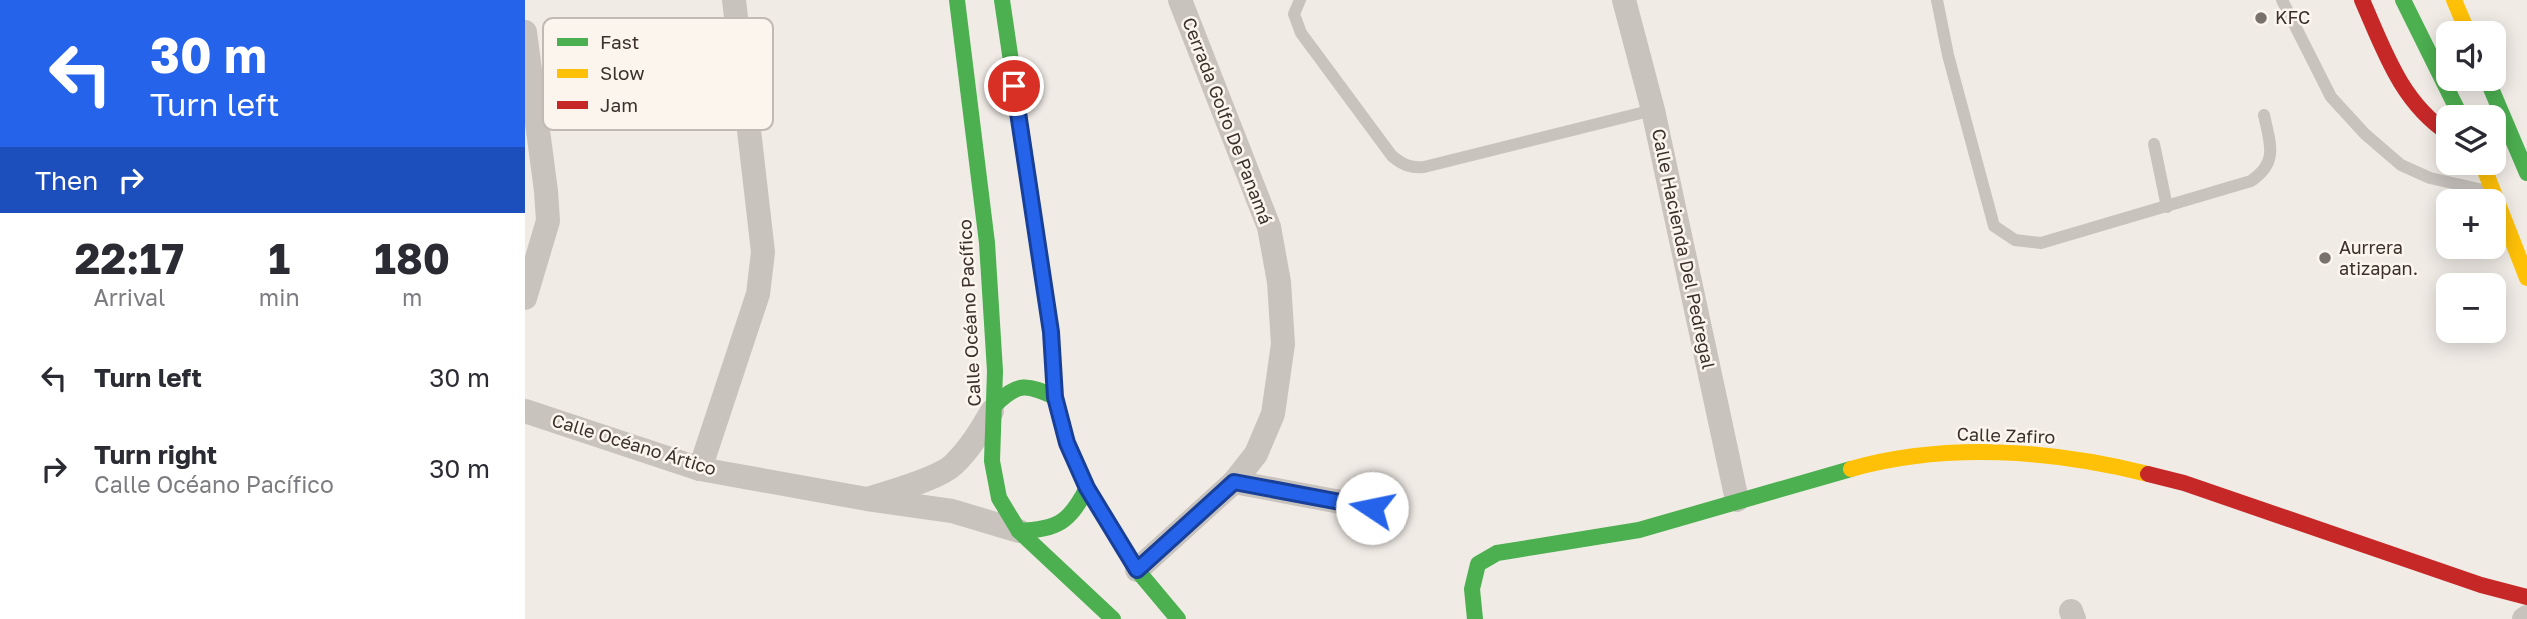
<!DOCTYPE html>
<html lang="en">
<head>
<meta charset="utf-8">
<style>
	:root { --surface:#fff; --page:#f7f7f7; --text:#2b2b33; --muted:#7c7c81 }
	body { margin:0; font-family:"Golos Text",sans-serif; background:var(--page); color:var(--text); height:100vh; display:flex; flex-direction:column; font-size:26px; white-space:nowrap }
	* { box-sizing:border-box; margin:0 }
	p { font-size:23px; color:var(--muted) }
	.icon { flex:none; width:38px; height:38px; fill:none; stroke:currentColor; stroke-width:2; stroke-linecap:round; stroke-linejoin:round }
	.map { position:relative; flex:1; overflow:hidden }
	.panel { display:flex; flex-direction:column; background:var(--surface); width:525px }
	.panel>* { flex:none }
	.top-card { background:#2563eb; color:#fff; overflow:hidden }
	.buttons { position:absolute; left:1911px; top:21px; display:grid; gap:14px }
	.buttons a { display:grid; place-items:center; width:70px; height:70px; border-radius:14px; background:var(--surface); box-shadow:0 4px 18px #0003; font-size:35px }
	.pin { position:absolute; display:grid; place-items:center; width:60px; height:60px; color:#fff; margin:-30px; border:4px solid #fff; border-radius:50%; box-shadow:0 2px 7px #0007 }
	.me { position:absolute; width:77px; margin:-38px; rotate:281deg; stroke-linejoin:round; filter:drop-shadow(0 0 5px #0008) }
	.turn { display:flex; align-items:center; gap:24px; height:147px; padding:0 35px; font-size:32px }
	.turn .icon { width:91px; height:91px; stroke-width:2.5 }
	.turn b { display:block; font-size:49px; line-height:60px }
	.then { display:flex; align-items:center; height:66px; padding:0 35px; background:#0003; gap:14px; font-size:26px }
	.eta { display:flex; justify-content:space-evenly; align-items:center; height:119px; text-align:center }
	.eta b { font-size:42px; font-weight:700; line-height:49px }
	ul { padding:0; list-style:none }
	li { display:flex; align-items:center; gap:21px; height:91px; padding:0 35px }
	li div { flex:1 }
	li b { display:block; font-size:26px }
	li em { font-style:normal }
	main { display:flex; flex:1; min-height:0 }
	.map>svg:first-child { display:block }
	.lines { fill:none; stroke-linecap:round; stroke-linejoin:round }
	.lane { stroke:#c9c3be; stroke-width:12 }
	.street { stroke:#c9c3be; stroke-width:24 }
	.fast { stroke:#4caf50; stroke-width:16 }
	.slow { stroke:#ffc107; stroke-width:16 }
	.jam { stroke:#c62828; stroke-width:16 }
	.route-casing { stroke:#184099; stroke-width:18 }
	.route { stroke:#2563eb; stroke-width:12 }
	.poi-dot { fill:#7a716c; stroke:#fbf5ee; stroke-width:2.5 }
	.labels { text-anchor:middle; stroke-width:5; stroke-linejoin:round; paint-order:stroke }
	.poi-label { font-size:18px; fill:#3b302b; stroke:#fbf5ee; text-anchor:start }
	.street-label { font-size:18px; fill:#3b302b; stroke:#fbf5ee }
	.key { fill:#fbf5ee; stroke:#c1bab4; stroke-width:2 }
	.key-label { font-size:19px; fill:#3b302b }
</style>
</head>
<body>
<main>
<section class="panel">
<div class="top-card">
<div class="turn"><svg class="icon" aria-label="left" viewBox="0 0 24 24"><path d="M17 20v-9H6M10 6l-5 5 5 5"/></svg><div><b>30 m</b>Turn left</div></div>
<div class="then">Then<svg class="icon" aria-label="right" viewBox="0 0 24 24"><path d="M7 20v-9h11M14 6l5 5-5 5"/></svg></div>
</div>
<div class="eta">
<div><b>22:17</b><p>Arrival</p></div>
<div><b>1</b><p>min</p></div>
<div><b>180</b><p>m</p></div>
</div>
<ul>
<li><svg class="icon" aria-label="left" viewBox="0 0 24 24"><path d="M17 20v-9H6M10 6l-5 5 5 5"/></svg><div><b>Turn left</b></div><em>30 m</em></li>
<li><svg class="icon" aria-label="right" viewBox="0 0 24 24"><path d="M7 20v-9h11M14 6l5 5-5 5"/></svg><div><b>Turn right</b><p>Calle Océano Pacífico</p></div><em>30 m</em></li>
</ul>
</section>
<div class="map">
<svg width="2002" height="619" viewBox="0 0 2002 619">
	<rect width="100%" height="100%" fill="#f0ebe5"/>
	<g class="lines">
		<g class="lane">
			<path d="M775,0l-6,14 7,19 91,123c11,9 18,12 32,11l229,-57"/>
			<path d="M1412,0l11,55 46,171 21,14 26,3 210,-62c28,-19 19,-37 13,-66"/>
			<path d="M1757,0l49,97 34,37 36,31 29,13 58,13"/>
			<path d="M1629,144l13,63"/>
		</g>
		<g class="street">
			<path d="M1099,0l29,110 84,390"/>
			<path d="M0,32l21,159 2,30 -23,77"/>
			<path d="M0,411l175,58 167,30 85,12 67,20"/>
			<path d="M175,469l58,-175 5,-42 -29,-252"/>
			<path d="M709,482l138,26"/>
			<path d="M346,498c21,-7 67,-19 82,-33 17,-16 28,-35 39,-54"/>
			<path d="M612,570l97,-88 22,-28 17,-40 10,-70 -4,-62 -10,-55 -89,-227"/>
			<path d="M1546,611l3,8"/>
			<path d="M1999,619l3,-2"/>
		</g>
		<g class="fast">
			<path d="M432,0l30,243 8,128 -3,90 7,37 20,33 94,88"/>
			<path d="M477,0l49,333 4,64 12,46 20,45 50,82 41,49"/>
			<path d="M1878,0l58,117"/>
			<path d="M1962,79l40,94"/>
			<path d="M470,405c23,-23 32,-21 60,-8"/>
			<path d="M494,531c39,-2 50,-8 68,-43"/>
			<path d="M950,619l-3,-30 6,-25 19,-11 142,-23 212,-61"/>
		</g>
		<g class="slow">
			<path d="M1929,0l14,33"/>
			<path d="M1957,163l45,115"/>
			<path d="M1326,469c95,-27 202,-19 297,5"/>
		</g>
		<g class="jam">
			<path d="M1837,0c22,50 39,102 86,133"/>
			<path d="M1623,474l36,9 297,102 46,12"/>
		</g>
	</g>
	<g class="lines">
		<g class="route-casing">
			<path id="route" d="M489,86l37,246 4,65 12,46 20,45 50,82 97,-88 138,26"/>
		</g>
		<use href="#route" class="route"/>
	</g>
	<g class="poi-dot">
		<circle cx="1736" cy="18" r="7"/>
		<circle cx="1800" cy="258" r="7"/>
	</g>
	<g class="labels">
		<g class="poi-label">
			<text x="1750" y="24">KFC</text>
			<text x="1814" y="254">Aurrera<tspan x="1814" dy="21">atizapan.</tspan></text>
		</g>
		<g class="street-label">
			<text transform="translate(702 121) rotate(69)" y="6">Cerrada Golfo De Panamá</text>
			<text transform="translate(1158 249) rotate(78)" y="6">Calle Hacienda Del Pedregal</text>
			<text transform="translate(445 313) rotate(-93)" y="6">Calle Océano Pacífico</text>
			<text transform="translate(1481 436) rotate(2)" y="6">Calle Zafiro</text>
			<text transform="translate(109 445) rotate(17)" y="6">Calle Océano Ártico</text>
		</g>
	</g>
	<rect x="18" y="18" width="230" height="112" rx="10" class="key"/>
	<rect x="32" y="38" width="31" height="8" fill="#4caf50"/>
	<rect x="32" y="69" width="31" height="9" fill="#ffc107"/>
	<rect x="32" y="101" width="31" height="8" fill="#c62828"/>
	<g class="key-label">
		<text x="75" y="49">Fast</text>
		<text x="75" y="80">Slow</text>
		<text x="75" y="112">Jam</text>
	</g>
</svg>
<div class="buttons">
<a><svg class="icon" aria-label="sound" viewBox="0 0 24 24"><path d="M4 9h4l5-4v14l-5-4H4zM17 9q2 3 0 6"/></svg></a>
<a><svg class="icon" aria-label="layers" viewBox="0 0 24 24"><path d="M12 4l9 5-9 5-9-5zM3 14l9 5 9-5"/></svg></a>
<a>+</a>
<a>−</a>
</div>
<div class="pin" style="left:489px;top:86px;background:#d93025"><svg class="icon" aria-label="arrive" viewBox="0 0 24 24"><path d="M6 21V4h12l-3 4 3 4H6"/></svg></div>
<svg class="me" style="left:847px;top:508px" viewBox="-20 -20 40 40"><circle r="19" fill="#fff"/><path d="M0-13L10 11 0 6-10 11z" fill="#2563eb"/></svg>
</div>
</main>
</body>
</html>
